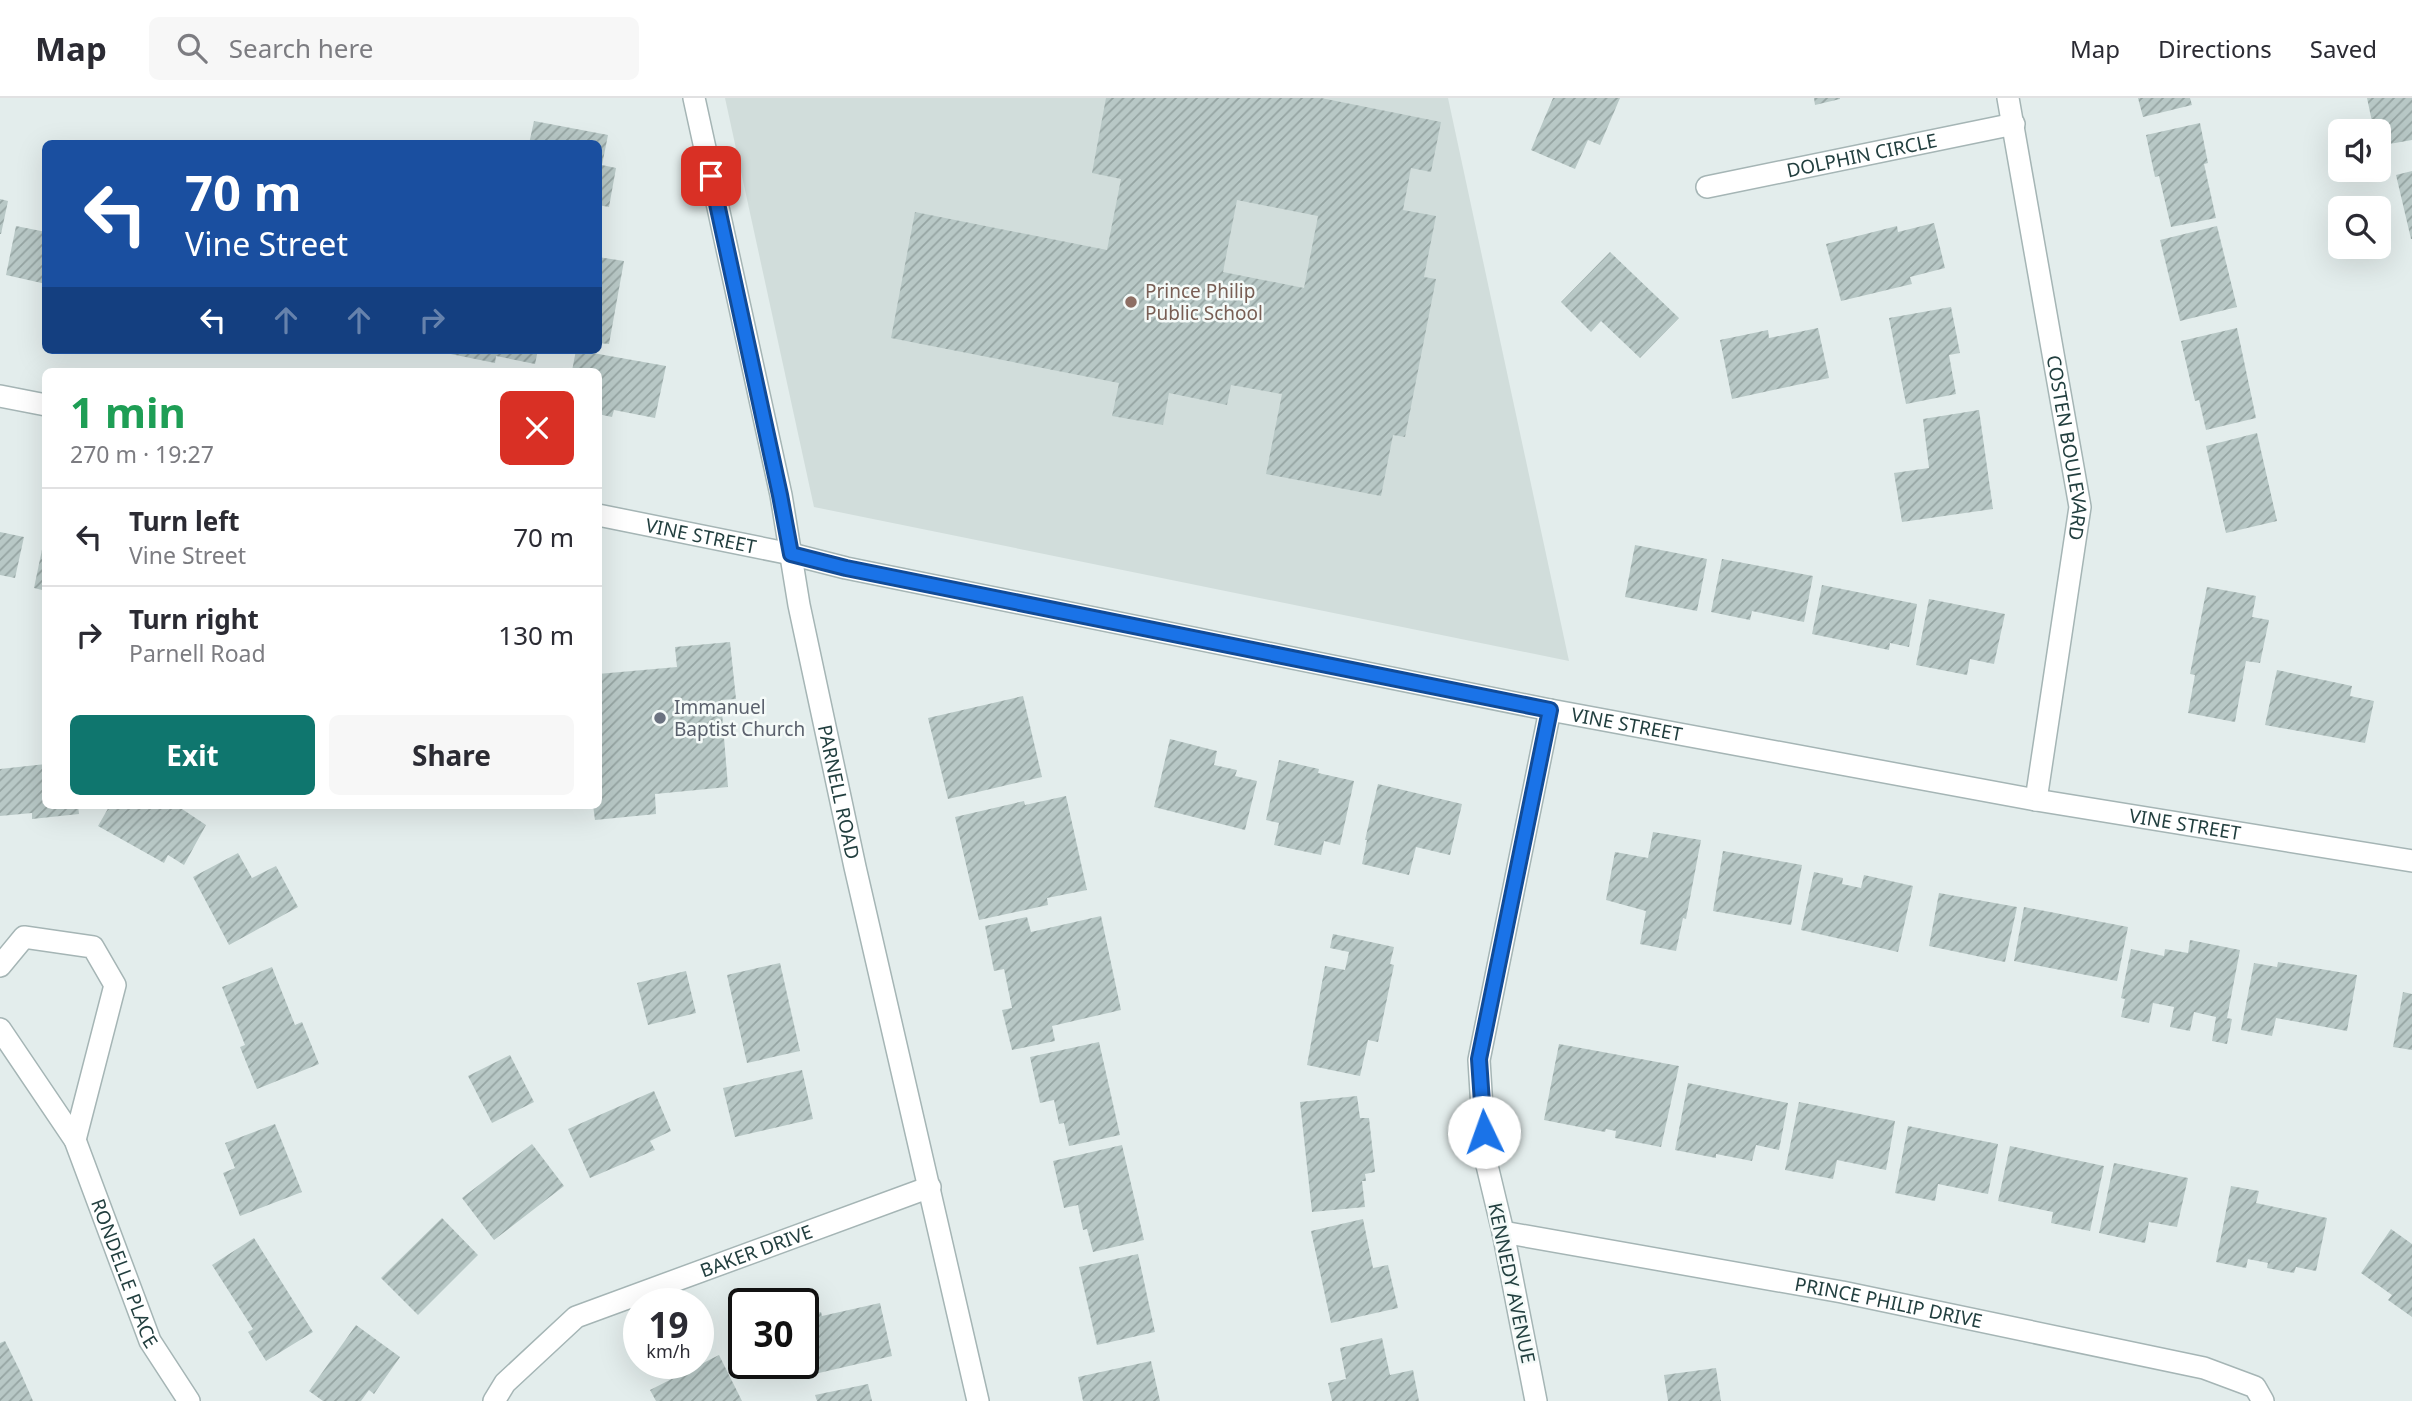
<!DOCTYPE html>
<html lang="en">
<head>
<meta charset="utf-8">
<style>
	:root { --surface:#fff; --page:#f7f7f7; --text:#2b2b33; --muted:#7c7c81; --line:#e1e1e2; --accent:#0f766e }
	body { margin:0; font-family:"Noto Sans",sans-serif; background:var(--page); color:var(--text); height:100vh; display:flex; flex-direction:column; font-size:26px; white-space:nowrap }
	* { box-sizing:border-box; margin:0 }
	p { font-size:23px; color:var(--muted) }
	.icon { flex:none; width:38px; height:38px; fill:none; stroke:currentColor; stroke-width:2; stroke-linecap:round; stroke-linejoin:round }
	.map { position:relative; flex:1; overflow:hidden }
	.sheet { position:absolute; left:42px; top:270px; width:560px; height:441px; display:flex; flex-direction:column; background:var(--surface); border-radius:10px; box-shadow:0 7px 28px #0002 }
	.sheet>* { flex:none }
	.top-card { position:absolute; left:42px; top:42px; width:560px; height:214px; border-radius:10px; box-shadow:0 7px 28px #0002; background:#1a4fa0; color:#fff; overflow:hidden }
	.fabs { position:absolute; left:2328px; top:21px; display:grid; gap:14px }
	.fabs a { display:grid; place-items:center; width:63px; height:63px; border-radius:10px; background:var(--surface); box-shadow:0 7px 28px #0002; font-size:35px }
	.speed { position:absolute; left:623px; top:1190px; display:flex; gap:14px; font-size:35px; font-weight:700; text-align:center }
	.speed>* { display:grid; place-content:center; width:91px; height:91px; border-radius:50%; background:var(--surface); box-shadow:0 7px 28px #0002; line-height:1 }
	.speed small { font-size:18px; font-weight:400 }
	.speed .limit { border:4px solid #111; border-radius:10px; background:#fff; color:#111 }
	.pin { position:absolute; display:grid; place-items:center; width:60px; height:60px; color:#fff; margin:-30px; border-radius:14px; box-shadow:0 4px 10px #0006 }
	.me { position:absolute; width:77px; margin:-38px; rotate:357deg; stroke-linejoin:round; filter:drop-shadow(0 0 5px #0008) }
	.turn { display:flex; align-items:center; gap:24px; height:147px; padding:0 28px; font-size:32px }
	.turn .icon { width:91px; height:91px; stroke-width:2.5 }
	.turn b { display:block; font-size:49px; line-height:60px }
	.lanes { display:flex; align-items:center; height:66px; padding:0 28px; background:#0003; justify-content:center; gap:35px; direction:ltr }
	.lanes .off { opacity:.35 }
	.round { display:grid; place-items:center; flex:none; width:74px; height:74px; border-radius:10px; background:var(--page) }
	.head { display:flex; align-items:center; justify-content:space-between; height:119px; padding:0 28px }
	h1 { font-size:42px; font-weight:700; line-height:52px; color:#1e9e55 }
	.cta { display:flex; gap:14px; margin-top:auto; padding:14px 28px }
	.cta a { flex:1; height:80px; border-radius:10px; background:var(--accent); color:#fff; font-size:28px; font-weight:700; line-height:80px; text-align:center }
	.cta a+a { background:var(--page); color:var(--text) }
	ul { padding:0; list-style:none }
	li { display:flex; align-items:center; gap:21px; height:98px; padding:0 28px; border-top:2px solid var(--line) }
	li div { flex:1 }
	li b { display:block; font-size:26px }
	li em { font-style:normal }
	header { display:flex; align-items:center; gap:42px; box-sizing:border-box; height:98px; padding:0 35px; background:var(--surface); border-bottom:2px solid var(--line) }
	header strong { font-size:33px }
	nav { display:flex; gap:38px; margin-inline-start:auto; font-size:24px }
	.search { width:490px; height:63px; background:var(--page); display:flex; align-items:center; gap:18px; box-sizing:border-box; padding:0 24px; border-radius:10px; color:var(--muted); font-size:26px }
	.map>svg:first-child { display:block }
	.built { fill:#d1dddb }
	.building { fill:url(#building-hatch); fill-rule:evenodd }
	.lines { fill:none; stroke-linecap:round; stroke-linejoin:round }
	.minor-casing { stroke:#a5b5b5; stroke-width:24 }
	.minor { stroke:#fff; stroke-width:21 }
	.route-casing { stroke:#114b97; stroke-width:18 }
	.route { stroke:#1a73e8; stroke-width:12 }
	.education-dot { fill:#8d6e63; stroke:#f4faf8; stroke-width:2.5 }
	.worship-dot { fill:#6b7280; stroke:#f4faf8; stroke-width:2.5 }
	.labels { text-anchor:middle; stroke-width:5; stroke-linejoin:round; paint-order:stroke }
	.street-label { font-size:19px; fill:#223f3f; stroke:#f4faf8 }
	.education-label { font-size:19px; fill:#785e54; stroke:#f4faf8; text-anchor:start }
	.worship-label { font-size:19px; fill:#5b616d; stroke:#f4faf8; text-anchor:start }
</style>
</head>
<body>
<header>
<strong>Map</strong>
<div class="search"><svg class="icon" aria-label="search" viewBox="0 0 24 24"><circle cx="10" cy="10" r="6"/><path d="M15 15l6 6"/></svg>Search here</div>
<nav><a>Map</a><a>Directions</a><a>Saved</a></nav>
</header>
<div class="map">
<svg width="2412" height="1303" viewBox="0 0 2412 1303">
	<defs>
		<pattern id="building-hatch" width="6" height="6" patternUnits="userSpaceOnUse" patternTransform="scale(1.75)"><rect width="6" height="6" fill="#b8c8c6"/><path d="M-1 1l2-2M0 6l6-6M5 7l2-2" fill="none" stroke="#95a4a2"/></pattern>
	</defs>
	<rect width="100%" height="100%" fill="#e3edec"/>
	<path class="built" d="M725,0h723l121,563 -755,-154z"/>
	<g class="building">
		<path d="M1106,0h215l120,24 -10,50 -20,-4 -8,42 33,6 -12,61 12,2 -31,158 -12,-2 -12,61 -115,-22 16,-80 -51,-9 -4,20 -58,-12 -6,32 -51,-9 7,-33 -228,-45 24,-126 192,38 14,-71 -29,-6zM1237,102l81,16 -14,72 -81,-16z"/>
		<path d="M1553,0h67l-20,47 -12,-5 -13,29 -44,-19z"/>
		<path d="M1814,0h26v1l-25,6z"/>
		<path d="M2138,0h52l2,7 -49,12z"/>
		<path d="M2367,0h45v42l-34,6v-15h-4z"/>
		<path d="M534,23l74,14 -6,30 14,3 -7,39 -11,-2v-61h-69z"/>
		<path d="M2200,25l8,40 -4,1 12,54 -45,9 -12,-51 -4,1 -9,-42z"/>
		<path d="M2412,73v68h-1l-15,-64z"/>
		<path d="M0,101l8,2 -7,33h-1z"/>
		<path d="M1934,125l11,45 -35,9 2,7 -71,17 -15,-57 71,-18 1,6z"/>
		<path d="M16,128l30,6v52l-40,-9z"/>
		<path d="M2217,128l20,81 -57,14 -20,-81z"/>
		<path d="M1610,154l69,66 -39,40 -39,-37 -10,11 -30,-30z"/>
		<path d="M598,159l26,4 -15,83 -11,-1z"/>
		<path d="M1951,209l9,46 -11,2 7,39 -50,10 -17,-86z"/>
		<path d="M1818,230l11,50 -97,21 -12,-59 48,-10 1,8z"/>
		<path d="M2237,230l19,90 -50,12 -7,-30 -4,1 -14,-60z"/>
		<path d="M431,252h107l-3,14 -39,-8 -1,7z"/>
		<path d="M576,252l90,16 -11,52 -41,-8 -2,7 -14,-3v-43h-26z"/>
		<path d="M1979,312l14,99 -91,13 -8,-49 35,-5 -6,-49z"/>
		<path d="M2257,335l20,88 -51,12 -20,-87z"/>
		<path d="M0,434l24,5 -9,41 -15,-3z"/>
		<path d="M44,442h2v51l-12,-3z"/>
		<path d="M1635,447l72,14 -10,52 -72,-14z"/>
		<path d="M1722,461l91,17 -9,46 -52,-11 -2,9 -39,-8z"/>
		<path d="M1822,487l95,19 -8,43 -19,-4 -1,7 -77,-16z"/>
		<path d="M2207,489l49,9 -4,21 17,3 -9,43 -14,-2 -11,61 -47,-9 7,-38 -5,-1z"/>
		<path d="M1929,501l76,15 -11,50 -24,-5 -3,16 -51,-10z"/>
		<path d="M730,544l6,57 -15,1 7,87 -73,7 1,20 -61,6 -2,-15h5v-131l79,-7 -2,-20z"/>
		<path d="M2277,572l75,16 -2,10 24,5 -9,42 -100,-18z"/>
		<path d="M1023,598l19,81 -94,22 -20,-81z"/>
		<path d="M1170,641l47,12 -3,14 23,5 -2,6 22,5 -12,49 -91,-23z"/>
		<path d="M1279,662l40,9 -1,4 36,8 -14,64 -16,-4 -3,14 -47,-10 5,-22 -13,-3z"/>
		<path d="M46,666v41h32l1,9 -47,5v-6l-32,3v-47z"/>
		<path d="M1378,686l84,20 -12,51 -34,-8 -7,28 -47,-11 5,-24h-2z"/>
		<path d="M1066,698l21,94 -40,8 1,7 -69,15 -24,-103 69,-16 1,4z"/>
		<path d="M110,707h66l30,20 -22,40 -16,-10 -4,8 -66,-37z"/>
		<path d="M1653,734l48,8 -15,79 -3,-1 -7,33 -36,-7 6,-33 -40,-11 9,-48 33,6z"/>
		<path d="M1723,753l79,14 -11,60 -78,-14z"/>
		<path d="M238,755l14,25 24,-12 22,41 -69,38 -36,-68z"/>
		<path d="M1814,774l29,6 -1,6 19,4 3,-13 49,11 -15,66 -97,-22z"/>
		<path d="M1939,795l78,14 -12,55 -76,-16z"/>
		<path d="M2024,809l104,20 -11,54 -103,-20z"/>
		<path d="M1101,818l20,94 -69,16 3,15 -43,9 -10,-40 10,-2 -8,-39 -10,2 -9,-45 42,-9 4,15z"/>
		<path d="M1333,836l61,13 -4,17 4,1 -16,77 -10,-2 -8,36 -53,-11 18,-99 20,4 4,-18 -19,-4z"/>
		<path d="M2190,842l50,10 -13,68 5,1 -5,25 -15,-3 4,-24 -22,-5 -4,19 -20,-4 4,-20 -21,-4 -4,20 -28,-6 4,-18 -4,-1 10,-49 33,7 1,-7 23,4z"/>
		<path d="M2278,864l79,13 -10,56 -71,-13 -4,18 -31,-6 13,-67 23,4z"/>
		<path d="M780,865l20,88 -53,12 -20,-88z"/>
		<path d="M272,869l23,58 7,-3 17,42 -62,25 -17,-42 5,-2 -23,-58z"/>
		<path d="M686,873l10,42 -48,12 -11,-42z"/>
		<path d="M2403,894l9,2v56l-19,-3z"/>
		<path d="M1099,944l21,93 -51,11 -5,-23 -5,1 -5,-24 -14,3 -10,-46z"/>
		<path d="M1559,946l120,22 -18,81 -46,-9 1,-7 -10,-2 -1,3 -61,-12z"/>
		<path d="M510,957l24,47 -42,21 -24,-47z"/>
		<path d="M802,972l11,49 -78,18 -12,-49z"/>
		<path d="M1688,985l100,20 -9,47 -23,-5 -4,16 -36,-7v4l-41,-8z"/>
		<path d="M654,993l17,40 -21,10 5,9 -65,28 -22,-49z"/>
		<path d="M1357,998l3,22h9l6,54 -10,2 1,7h-4l3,26 -53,5 -12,-110z"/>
		<path d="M1799,1004l96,19 -9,49 -49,-10 -4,19 -48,-9z"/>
		<path d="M275,1026l27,68 -62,24 -17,-43 12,-5 -10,-25z"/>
		<path d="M1908,1028l90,18 -10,50 -50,-10 -3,17 -40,-8z"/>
		<path d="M532,1046l32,42 -70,54 -32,-42z"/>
		<path d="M1122,1047l22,95 -51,12 -6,-23 -4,1 -5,-25 -14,3 -11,-47z"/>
		<path d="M2010,1048l94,20 -14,65 -39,-8 2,-11 -55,-11z"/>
		<path d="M2114,1065l74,15 -11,49 -28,-5 -4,21 -46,-10z"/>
		<path d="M2231,1088l28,5 -3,12 71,15 -11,53 -20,-4 -2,6 -27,-5 1,-5 -20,-4 -2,9 -30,-6z"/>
		<path d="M442,1120l36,37 -60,60 -37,-37z"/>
		<path d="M1363,1121l10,49 15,-3 10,43 -67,15 -20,-92z"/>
		<path d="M2391,1131l21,15v73l-24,-17 4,-5 -31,-22z"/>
		<path d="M254,1140l59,94 -47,29 -18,-29 5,-3 -41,-64z"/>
		<path d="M1138,1156l17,78 -58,13 -18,-78z"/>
		<path d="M880,1205l12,53 -99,23 -4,-16h14v-47l18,-4 1,4z"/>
		<path d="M356,1227l44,32 -26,37 -5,-4 -8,11h-38l-14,-10z"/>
		<path d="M1382,1240l8,37 23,-5 6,31h-87l-4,-18 18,-4 -6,-31z"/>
		<path d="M5,1243l14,28 14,32h-33v-58z"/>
		<path d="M719,1257l23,46h-86l-6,-11z"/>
		<path d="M1151,1263l9,40h-77l-5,-24z"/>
		<path d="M1716,1270l5,33h-53l-4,-26z"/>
		<path d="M868,1286l4,17h-55l-2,-6z"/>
	</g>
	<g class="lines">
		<g class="minor-casing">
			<g id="minor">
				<path id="s1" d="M694,0l87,397 18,110 56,262 123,534"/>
				<path id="s2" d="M2008,0l72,409 -44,293"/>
				<path id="s3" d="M1707,89l307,-63"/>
				<path d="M0,298l46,9"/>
				<path id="s4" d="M598,417l193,39 55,14 704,142 486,90 376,61"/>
				<path d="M0,868l24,-29 69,10 22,38 -40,155"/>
				<path id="s5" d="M0,931l75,111 75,201 39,60"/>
				<path id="s6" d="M1503,1134l339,60 362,76 51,19 8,14"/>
				<path id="s7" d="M494,1303l11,-18 71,-66 354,-130"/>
				<path d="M1536,1303l-33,-169 -18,-75 -6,-97 71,-350"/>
			</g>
		</g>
		<use href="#minor" class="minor"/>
	</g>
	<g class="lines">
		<g class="route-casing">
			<path id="route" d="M711,78l69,319 11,59 55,14 704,142 -71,349 5,73"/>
		</g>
		<use href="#route" class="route"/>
	</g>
	<circle class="education-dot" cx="1131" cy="204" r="7"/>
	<circle class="worship-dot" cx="660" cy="620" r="7"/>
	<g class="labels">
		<g class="street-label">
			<text dy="7" stroke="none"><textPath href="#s3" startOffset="158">DOLPHIN CIRCLE</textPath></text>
			<text dy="7" stroke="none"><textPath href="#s2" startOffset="355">COSTEN BOULEVARD</textPath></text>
			<text dy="7" stroke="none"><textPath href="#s4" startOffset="105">VINE STREET</textPath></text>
			<text dy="7" stroke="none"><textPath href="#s4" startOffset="1050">VINE STREET</textPath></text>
			<text dy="7" stroke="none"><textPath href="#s1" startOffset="709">PARNELL ROAD</textPath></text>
			<text dy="7" stroke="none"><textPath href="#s4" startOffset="1617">VINE STREET</textPath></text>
			<text dy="7" stroke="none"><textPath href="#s7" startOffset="310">BAKER DRIVE</textPath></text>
			<text dy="7" stroke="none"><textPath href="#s5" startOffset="276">RONDELLE PLACE</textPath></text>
			<text transform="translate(1512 1185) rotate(78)" y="7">KENNEDY AVENUE</text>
			<text dy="7" stroke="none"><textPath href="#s6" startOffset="392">PRINCE PHILIP DRIVE</textPath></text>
		</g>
		<g class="education-label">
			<text x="1145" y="200">Prince Philip<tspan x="1145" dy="22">Public School</tspan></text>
		</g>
		<g class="worship-label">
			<text x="674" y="616">Immanuel<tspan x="674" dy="22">Baptist Church</tspan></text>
		</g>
	</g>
</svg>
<div class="fabs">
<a><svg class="icon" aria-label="sound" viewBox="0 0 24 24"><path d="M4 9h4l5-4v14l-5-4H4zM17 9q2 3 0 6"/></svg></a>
<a><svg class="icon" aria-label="search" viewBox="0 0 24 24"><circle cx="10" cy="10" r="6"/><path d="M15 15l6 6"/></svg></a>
</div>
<div class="speed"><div>19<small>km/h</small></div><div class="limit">30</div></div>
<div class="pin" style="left:711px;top:78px;background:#d93025"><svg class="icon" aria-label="arrive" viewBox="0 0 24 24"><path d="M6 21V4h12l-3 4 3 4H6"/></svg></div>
<svg class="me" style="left:1484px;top:1034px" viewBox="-20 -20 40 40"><circle r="19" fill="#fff"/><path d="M0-13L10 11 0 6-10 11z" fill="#1a73e8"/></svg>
<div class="top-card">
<div class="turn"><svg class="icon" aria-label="left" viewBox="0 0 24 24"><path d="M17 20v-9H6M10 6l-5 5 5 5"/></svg><div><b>70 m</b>Vine Street</div></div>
<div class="lanes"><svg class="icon" aria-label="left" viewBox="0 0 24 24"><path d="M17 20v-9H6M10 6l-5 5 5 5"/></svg><svg class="icon off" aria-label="ahead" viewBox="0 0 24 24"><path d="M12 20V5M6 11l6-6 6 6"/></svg><svg class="icon off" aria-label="ahead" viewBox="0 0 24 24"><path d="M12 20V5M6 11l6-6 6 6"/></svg><svg class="icon off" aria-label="right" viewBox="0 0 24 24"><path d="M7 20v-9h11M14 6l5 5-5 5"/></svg></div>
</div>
<section class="sheet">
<div class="head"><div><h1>1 min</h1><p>270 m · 19:27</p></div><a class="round" style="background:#d93025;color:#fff"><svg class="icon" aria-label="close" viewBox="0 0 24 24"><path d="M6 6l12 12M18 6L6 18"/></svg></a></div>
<ul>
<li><svg class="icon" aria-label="left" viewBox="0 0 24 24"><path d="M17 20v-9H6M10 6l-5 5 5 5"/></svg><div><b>Turn left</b><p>Vine Street</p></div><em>70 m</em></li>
<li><svg class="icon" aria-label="right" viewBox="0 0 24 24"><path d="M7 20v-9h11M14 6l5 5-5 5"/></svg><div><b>Turn right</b><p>Parnell Road</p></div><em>130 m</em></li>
</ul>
<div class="cta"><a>Exit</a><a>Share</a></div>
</section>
</div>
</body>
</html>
